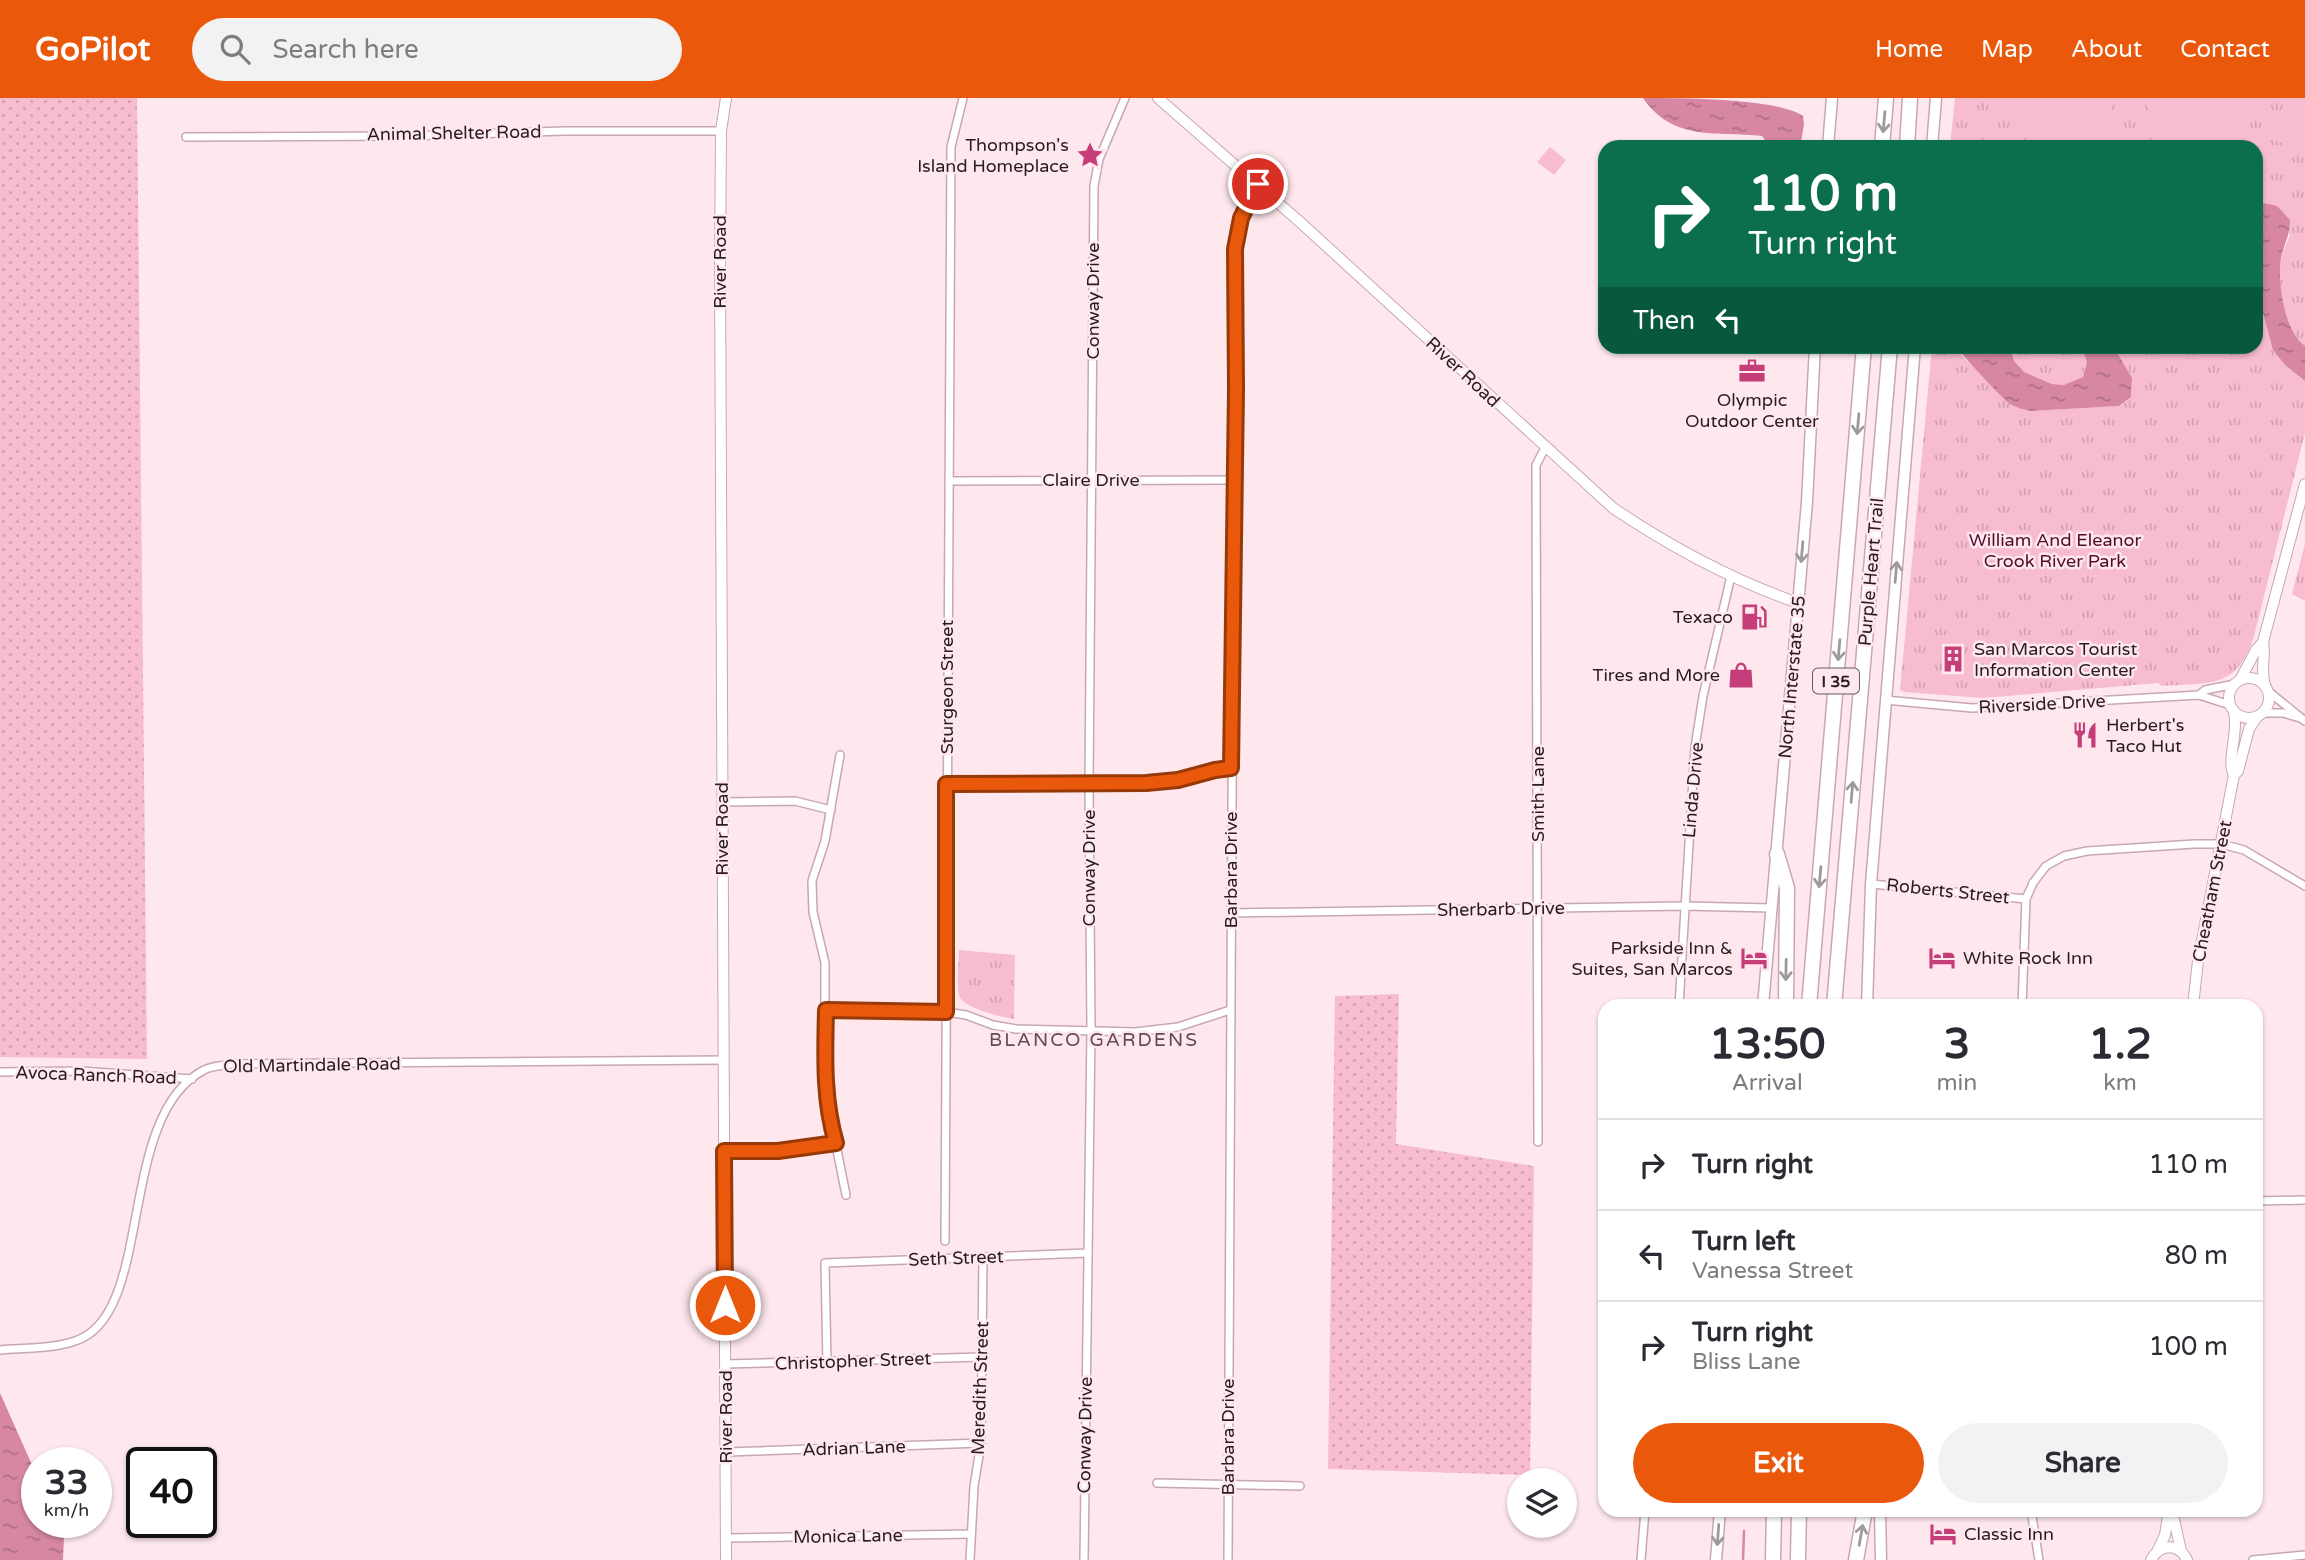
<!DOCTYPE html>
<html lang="en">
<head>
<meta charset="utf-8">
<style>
	:root { --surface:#fff; --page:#f2f2f3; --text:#2b2b33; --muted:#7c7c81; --line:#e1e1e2; --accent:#ea580c }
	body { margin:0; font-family:"Varela Round",sans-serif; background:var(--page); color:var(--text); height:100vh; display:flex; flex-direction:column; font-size:26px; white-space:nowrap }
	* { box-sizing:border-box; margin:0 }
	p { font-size:23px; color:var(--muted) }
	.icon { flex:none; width:38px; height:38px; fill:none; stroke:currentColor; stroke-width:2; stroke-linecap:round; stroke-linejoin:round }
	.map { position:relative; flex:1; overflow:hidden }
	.panel { position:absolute; left:1598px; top:901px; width:665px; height:518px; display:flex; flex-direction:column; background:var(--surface); border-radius:21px; box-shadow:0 2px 5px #0004 }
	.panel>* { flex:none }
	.banner { position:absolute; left:1598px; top:42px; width:665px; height:214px; border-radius:21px; box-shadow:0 2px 5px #0004; background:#0b6e4f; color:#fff; overflow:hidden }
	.tools { position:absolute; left:1507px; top:1370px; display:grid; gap:14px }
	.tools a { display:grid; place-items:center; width:70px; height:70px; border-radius:50%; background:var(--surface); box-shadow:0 2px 5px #0004; font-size:35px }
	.speed { position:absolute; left:21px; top:1349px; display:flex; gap:14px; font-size:35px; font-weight:700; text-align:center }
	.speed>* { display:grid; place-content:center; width:91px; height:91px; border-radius:50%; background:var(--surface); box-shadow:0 2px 5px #0004; line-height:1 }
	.speed small { font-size:18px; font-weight:400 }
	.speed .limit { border:4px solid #111; border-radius:10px; background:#fff; color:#111 }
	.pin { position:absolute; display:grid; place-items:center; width:60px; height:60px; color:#fff; margin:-30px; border:4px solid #fff; border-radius:50%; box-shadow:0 2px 7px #0007 }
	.me { position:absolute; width:77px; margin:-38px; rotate:0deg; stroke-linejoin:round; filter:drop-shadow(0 0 5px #0008) }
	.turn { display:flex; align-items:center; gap:24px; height:147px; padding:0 35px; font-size:32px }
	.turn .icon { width:91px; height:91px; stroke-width:2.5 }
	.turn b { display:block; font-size:49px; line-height:60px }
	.then { display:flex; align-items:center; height:66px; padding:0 35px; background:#0003; gap:14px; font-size:26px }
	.eta { display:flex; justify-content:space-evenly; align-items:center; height:119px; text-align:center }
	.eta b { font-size:42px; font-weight:700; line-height:49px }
	.button { display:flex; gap:14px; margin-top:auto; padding:14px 35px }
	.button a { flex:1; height:80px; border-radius:42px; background:var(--accent); color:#fff; font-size:28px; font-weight:700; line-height:80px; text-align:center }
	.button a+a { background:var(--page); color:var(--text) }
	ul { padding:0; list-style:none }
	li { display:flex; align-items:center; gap:21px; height:91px; padding:0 35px; border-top:2px solid var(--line) }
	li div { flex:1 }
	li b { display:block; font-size:26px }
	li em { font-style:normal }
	header { display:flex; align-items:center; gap:42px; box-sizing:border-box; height:98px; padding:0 35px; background:var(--accent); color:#fff }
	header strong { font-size:33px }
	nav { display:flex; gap:38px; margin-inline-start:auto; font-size:24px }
	.search { width:490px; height:63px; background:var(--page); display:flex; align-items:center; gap:18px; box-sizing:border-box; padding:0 24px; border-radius:38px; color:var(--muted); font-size:26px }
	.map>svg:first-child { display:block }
	.grass { fill:url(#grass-dots) }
	.park { fill:url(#park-tufts) }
	.pitch { fill:#f7bccf }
	.water { fill:url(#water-ripples) }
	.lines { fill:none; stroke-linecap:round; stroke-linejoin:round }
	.stream { stroke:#d787a3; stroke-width:2.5 }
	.minor-casing { stroke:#c9a7b2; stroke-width:10 }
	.tertiary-casing { stroke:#c9a7b2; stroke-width:12 }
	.secondary-casing { stroke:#c9a7b2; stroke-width:13 }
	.motorway-casing { stroke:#c9a7b2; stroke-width:17 }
	.minor { stroke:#fff; stroke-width:7 }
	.tertiary { stroke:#fff; stroke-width:10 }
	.secondary { stroke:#fff; stroke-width:10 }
	.motorway { stroke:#fff; stroke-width:14 }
	.oneway { stroke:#9f999b }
	.route-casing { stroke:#983908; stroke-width:18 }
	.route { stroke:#ea580c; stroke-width:12 }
	.labels { text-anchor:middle; stroke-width:5; stroke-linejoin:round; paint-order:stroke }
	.shield { fill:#fee8ee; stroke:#69595e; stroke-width:2 }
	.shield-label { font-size:16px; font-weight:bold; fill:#291c20 }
	.street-label { font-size:18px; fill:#291c20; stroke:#fee8ee }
	.poi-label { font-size:18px; fill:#291c20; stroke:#fee8ee; text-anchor:end }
	.park-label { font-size:18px; fill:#540c2e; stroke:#fee8ee }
	.neighbourhood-label { font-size:19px; letter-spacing:2px; fill:#664953; stroke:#fee8ee }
</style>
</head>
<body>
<header>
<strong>GoPilot</strong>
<div class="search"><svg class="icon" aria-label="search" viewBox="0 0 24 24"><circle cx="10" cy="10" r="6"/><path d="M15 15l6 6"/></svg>Search here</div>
<nav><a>Home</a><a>Map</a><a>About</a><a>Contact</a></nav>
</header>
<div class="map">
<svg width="2305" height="1462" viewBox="0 0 2305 1462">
	<defs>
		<pattern id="grass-dots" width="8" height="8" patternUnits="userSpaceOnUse" patternTransform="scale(1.75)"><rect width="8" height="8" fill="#f7bccf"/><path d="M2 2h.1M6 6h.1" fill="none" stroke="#d4a1b1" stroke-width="1.8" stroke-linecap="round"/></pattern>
		<pattern id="park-tufts" width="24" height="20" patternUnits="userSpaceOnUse" patternTransform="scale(1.75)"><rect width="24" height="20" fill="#f7bccf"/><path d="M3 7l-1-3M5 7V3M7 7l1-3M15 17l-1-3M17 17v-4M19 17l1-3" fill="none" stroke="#d4a1b1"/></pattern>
		<pattern id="water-ripples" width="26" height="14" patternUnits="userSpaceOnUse" patternTransform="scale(1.75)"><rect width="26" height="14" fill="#d787a3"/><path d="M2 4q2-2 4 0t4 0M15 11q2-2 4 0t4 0" fill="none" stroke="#ae6e84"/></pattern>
	</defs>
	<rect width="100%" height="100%" fill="#fee8ee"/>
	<g class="grass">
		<path d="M0,0h137l10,961 -147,-2z"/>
		<path d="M1399,896l-3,150 138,22 -4,309 -202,-6 7,-473z"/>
	</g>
	<g class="park">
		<path d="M1955,0h350v248c-15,-11 -26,-49 -26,-67 -1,-16 5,-30 11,-44l-23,-32 -11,-2v-54h-306z"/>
		<path d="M2256,142l3,7 1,55 13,48 12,15 20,16v52l-51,203c-17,54 -44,46 -92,50l-4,-3 -175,15 -79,-6 -4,-2 32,-343h25l2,6 58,55 13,3 89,-5c27,-13 5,-41 -5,-59l142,-1z"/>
		<path d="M2010,249h72l5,15 -4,15 -19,8 -12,-1 -29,-12 -9,-11z"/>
		<path d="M2305,446v57l-13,-7z"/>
		<path d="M959,852l56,5 -1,64c-13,-2 -52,-11 -55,-24 -3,-13 0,-31 0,-45z"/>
	</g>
	<g class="pitch">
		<path d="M2019,0h90l12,49h-86l-24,-25 -7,-14z"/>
		<path d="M2141,0h123c-6,19 -21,35 -36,49h-55z"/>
		<path d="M2289,0h16v53l-33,-11z"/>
		<path d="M1550,49l16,13 -12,15 -17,-13z"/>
	</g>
	<g class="water">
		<path d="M1643,0c37,0 134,0 160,18l1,9 -4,22h-30l-8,-11c-45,-5 -89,6 -119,-38z"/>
		<path d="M2256,103l21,5 13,14c0,15 -6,24 -9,38 -4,24 3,72 24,88v35l-20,-16 -12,-15 -13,-48 1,-33 -2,-22 -3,-7z"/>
		<path d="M1957,249h53l4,14 10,11 28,12 12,1 19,-8 4,-15 -5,-15h32l18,31 -1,19 -12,9 -89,5c-8,-2 -14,-3 -21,-8 -6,-4 -51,-52 -52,-56z"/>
		<path d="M0,1295l37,83v46l21,1 6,13 -1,24h-63z"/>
	</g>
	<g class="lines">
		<path class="stream" d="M1743,1462l1,-29"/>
		<g class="minor-casing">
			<g id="minor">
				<path d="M186,39l224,-1 155,-5h156"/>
				<path d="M949,383l285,-1"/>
				<path d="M2268,593l37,30"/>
				<path d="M2199,597l6,-5 30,-6"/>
				<path d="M1885,602l87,8 227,-13 31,10"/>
				<path d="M2263,615h20l17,5"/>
				<path d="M840,657l-15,86 -13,40 1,31 12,51v112l2,25 19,95"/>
				<path d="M946,686l200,-1 33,-3 36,-10 16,-2"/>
				<path d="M722,704l73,-1 36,9"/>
				<path d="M1871,786l155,15"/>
				<path d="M1231,815l453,-7 87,2"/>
				<path d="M1679,908l16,-259 8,-51 28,-120"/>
				<path d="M2022,908l4,-107 7,-16 13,-17 18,-10 23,-5 107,-7h27l23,6 61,36"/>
				<path d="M826,912l120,2 20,3 27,10 23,4 119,3 43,-5 52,-17"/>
				<path d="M0,974l81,-1 111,8"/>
				<path d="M1538,1044l-2,-677 9,-17"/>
				<path d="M724,1053h54l58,-8"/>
				<path d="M2256,1103l49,-1"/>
				<path d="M945,1143l6,-1094 12,-49"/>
				<path d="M0,1252c24,-2 52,-1 75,-9 81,-26 40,-225 129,-271 7,-4 18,-4 26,-6l494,-4"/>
				<path d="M827,1265l-2,-100 263,-10"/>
				<path d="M725,1266l257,-7"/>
				<path d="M726,1354l255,-9"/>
				<path d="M1157,1385l143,3"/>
				<path d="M2031,1412l8,50"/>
				<path d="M726,1440l245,-4"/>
				<path d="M970,1462l4,-74 7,-43 2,-186"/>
				<path d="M1084,1462l7,-530 -2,-246 5,-598 5,-27 26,-61"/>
				<path d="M1228,1462l7,-1311 6,-31 17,-34"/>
				<path d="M1641,1462l4,-50"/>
				<path d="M2253,1462l52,-5"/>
			</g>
		</g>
		<g class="tertiary-casing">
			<g id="tertiary">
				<path d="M726,0l-5,33 -1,136 6,1293"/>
				<path d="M1158,0l142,124 313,286c58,39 119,72 185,95"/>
				<circle cx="2249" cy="600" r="20"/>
				<path d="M2240,582l16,-30 7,-8"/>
				<path d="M2265,587c-5,-15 1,-28 -2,-43l42,-158"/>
				<path d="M2234,677c-8,-14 5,-43 0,-63"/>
				<path d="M2193,908l5,-45 36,-186 4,-4 11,-42 8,-12"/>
				<path d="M2172,1412l9,41"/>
				<path d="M2157,1454l8,-17 4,-25"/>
				<path d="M2151,1462c9,-17 28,-17 36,0"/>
			</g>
		</g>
		<g class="secondary-casing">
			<g id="secondary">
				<path d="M1828,49l4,-49"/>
				<path d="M1932,49l4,-49"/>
				<path d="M1763,908l44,-504 8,-156"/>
				<path d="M1867,908l4,-122 44,-538"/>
				<path d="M1880,1412l1,50"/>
				<path d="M1716,1462l4,-50"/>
			</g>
		</g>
		<g class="motorway-casing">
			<g id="motorway">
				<path d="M1882,49l4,-49"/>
				<path d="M1907,49l3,-49"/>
				<path d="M1777,756l10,34 -1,118"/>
				<path d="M1809,908l55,-660"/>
				<path d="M1834,908l56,-660"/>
				<path d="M1773,1462l1,-50"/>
				<path d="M1798,1462l1,-50"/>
				<path d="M1856,1462l9,-50"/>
			</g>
		</g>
		<use href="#minor" class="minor"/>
		<use href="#tertiary" class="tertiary"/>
		<use href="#secondary" class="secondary"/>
		<use href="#motorway" class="motorway"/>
	</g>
	<defs><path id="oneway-shaft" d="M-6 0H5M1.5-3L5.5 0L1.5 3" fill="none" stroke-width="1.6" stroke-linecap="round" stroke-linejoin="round" transform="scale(1.75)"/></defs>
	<g class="oneway">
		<use href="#oneway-shaft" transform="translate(1884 24) rotate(95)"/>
		<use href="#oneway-shaft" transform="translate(1858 326) rotate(95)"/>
		<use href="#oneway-shaft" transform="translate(1802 454) rotate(95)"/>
		<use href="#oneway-shaft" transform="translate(1896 474) rotate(-85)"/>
		<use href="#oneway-shaft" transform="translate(1839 552) rotate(95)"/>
		<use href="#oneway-shaft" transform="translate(1852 694) rotate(-85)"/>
		<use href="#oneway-shaft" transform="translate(1820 779) rotate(95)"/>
		<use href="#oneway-shaft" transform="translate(1786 872) rotate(91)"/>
		<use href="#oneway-shaft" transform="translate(1718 1437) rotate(94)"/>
		<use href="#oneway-shaft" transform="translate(1861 1437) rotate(-80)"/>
	</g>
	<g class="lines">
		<g class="route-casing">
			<path id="route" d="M725,1207l-1,-154h54l58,-8c-13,-44 -11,-88 -10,-133l120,2v-228l200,-1 32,-3 37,-10 16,-2 5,-379 -1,-140 6,-31 17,-34"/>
		</g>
		<use href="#route" class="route"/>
	</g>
	<defs>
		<g id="sight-bare" transform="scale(2.1)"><path d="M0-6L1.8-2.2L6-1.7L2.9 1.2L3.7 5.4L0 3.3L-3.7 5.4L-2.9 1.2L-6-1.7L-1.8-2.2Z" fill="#c63e79" stroke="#fee8ee" stroke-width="2.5" paint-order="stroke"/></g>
		<g id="office-bare" transform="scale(2.1)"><path d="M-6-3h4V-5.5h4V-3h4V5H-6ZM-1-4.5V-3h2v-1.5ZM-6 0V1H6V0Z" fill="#c63e79" stroke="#fee8ee" stroke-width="2.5" paint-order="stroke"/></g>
		<g id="fuel-bare" transform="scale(2.1)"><path d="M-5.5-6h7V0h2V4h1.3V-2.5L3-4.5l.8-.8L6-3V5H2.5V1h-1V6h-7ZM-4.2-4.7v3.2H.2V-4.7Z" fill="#c63e79" stroke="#fee8ee" stroke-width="2.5" paint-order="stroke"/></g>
		<g id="building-bare" transform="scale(2.1)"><path d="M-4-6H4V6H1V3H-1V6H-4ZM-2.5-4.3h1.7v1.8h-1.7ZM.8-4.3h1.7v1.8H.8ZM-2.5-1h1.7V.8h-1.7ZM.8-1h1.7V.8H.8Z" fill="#c63e79" stroke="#fee8ee" stroke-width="2.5" paint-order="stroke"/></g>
		<g id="shop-bare" transform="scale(2.1)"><path d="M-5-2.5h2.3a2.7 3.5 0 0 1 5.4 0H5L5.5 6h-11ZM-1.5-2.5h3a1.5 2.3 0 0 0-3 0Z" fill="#c63e79" stroke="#fee8ee" stroke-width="2.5" paint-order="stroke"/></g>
		<g id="restaurant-bare" transform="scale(2.1)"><path d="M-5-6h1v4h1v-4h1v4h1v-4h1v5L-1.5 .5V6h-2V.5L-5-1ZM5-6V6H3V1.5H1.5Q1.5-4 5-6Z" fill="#c63e79" stroke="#fee8ee" stroke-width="2.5" paint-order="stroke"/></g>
		<g id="hotel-bare" transform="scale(2.1)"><path d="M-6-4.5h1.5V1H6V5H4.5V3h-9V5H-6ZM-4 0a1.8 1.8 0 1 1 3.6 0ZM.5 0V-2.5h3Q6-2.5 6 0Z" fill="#c63e79" stroke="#fee8ee" stroke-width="2.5" paint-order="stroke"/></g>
	</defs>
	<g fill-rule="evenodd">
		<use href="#sight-bare" x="1090" y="57"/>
		<use href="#office-bare" x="1752" y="273"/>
		<use href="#fuel-bare" x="1754" y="519"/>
		<use href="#building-bare" x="1953" y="561"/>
		<use href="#shop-bare" x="1741" y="577"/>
		<use href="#restaurant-bare" x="2085" y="637"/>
		<use href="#hotel-bare" x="1754" y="860"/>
		<use href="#hotel-bare" x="1942" y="860"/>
		<use href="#hotel-bare" x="1943" y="1436"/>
	</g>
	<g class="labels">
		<rect class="shield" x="1813" y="570.5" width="46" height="25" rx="5"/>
		<g class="shield-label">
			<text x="1836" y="589">I 35</text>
		</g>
		<g class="street-label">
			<text transform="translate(454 35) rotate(-1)" y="6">Animal Shelter Road</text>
			<text transform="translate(720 164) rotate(-90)" y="6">River Road</text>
			<text transform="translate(1093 203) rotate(-90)" y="6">Conway Drive</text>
			<text transform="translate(1463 274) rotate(43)" y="6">River Road</text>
			<text x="1091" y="388">Claire Drive</text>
			<text transform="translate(1871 474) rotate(-85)" y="6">Purple Heart Trail</text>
			<text transform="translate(1792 579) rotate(-85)" y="6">North Interstate 35</text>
			<text transform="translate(947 589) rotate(-90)" y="6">Sturgeon Street</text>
			<text transform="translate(2042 606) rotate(-3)" y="6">Riverside Drive</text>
			<text transform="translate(1693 692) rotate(-85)" y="6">Linda Drive</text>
			<text transform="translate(1538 696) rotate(-90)" y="6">Smith Lane</text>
			<text transform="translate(722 731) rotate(-90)" y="6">River Road</text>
			<text transform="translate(1089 770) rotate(-90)" y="6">Conway Drive</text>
			<text transform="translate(1231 772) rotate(-90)" y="6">Barbara Drive</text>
			<text transform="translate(1948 793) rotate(6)" y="6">Roberts Street</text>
			<text transform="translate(2212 793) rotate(-79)" y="6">Cheatham Street</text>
			<text transform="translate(1501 811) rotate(-1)" y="6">Sherbarb Drive</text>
			<text transform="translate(312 967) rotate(-1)" y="6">Old Martindale Road</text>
			<text transform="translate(96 977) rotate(2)" y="6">Avoca Ranch Road</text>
			<text transform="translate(956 1160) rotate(-2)" y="6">Seth Street</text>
			<text transform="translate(853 1263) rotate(-2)" y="6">Christopher Street</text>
			<text transform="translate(980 1290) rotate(-88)" y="6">Meredith Street</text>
			<text transform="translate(726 1319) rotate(-90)" y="6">River Road</text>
			<text transform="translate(1085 1337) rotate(-89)" y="6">Conway Drive</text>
			<text transform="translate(1228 1339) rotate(-90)" y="6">Barbara Drive</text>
			<text transform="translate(854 1350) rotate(-2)" y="6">Adrian Lane</text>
			<text transform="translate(848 1438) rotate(-1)" y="6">Monica Lane</text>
		</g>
		<g class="poi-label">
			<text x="1069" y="53">Thompson's<tspan x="1069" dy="21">Island Homeplace</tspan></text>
			<text x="1752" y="308" text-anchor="middle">Olympic<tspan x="1752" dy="21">Outdoor Center</tspan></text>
			<text x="1733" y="525">Texaco</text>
			<text x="1974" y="557" text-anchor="start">San Marcos Tourist<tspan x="1974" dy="21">Information Center</tspan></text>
			<text x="1720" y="583">Tires and More</text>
			<text x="2106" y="633" text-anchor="start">Herbert's<tspan x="2106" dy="21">Taco Hut</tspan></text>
			<text x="1733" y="856">Parkside Inn &amp;<tspan x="1733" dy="21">Suites, San Marcos</tspan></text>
			<text x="1963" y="866" text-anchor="start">White Rock Inn</text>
			<text x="1964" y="1442" text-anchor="start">Classic Inn</text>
		</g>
		<g class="park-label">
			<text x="2055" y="448">William And Eleanor<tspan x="2055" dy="21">Crook River Park</tspan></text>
		</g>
		<g class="neighbourhood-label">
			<text x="1094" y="948">BLANCO GARDENS</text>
		</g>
	</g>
</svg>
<div class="tools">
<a><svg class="icon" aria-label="layers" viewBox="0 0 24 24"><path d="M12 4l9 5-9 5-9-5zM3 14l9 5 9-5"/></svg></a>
</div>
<div class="speed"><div>33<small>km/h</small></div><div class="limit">40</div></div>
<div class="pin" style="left:1258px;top:86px;background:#d93025"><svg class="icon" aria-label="arrive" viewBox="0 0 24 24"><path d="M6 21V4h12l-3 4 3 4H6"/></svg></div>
<svg class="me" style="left:725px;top:1207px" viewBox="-20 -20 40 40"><circle r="17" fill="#ea580c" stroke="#fff" stroke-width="3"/><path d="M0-11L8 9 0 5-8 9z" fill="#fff"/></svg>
<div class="banner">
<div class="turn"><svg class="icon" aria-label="right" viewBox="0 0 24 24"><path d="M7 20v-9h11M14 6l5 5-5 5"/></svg><div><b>110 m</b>Turn right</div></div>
<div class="then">Then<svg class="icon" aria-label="left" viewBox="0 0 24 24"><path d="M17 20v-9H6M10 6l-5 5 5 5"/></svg></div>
</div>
<section class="panel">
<div class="eta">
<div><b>13:50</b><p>Arrival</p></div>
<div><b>3</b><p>min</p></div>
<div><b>1.2</b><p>km</p></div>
</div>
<ul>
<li><svg class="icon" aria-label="right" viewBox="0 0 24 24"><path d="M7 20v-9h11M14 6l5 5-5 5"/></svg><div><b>Turn right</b></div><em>110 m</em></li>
<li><svg class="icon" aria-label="left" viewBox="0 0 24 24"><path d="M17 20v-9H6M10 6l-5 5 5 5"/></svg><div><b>Turn left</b><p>Vanessa Street</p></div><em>80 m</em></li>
<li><svg class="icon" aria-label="right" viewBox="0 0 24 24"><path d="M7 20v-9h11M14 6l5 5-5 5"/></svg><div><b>Turn right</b><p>Bliss Lane</p></div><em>100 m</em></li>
</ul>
<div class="button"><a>Exit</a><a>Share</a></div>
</section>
</div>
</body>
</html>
